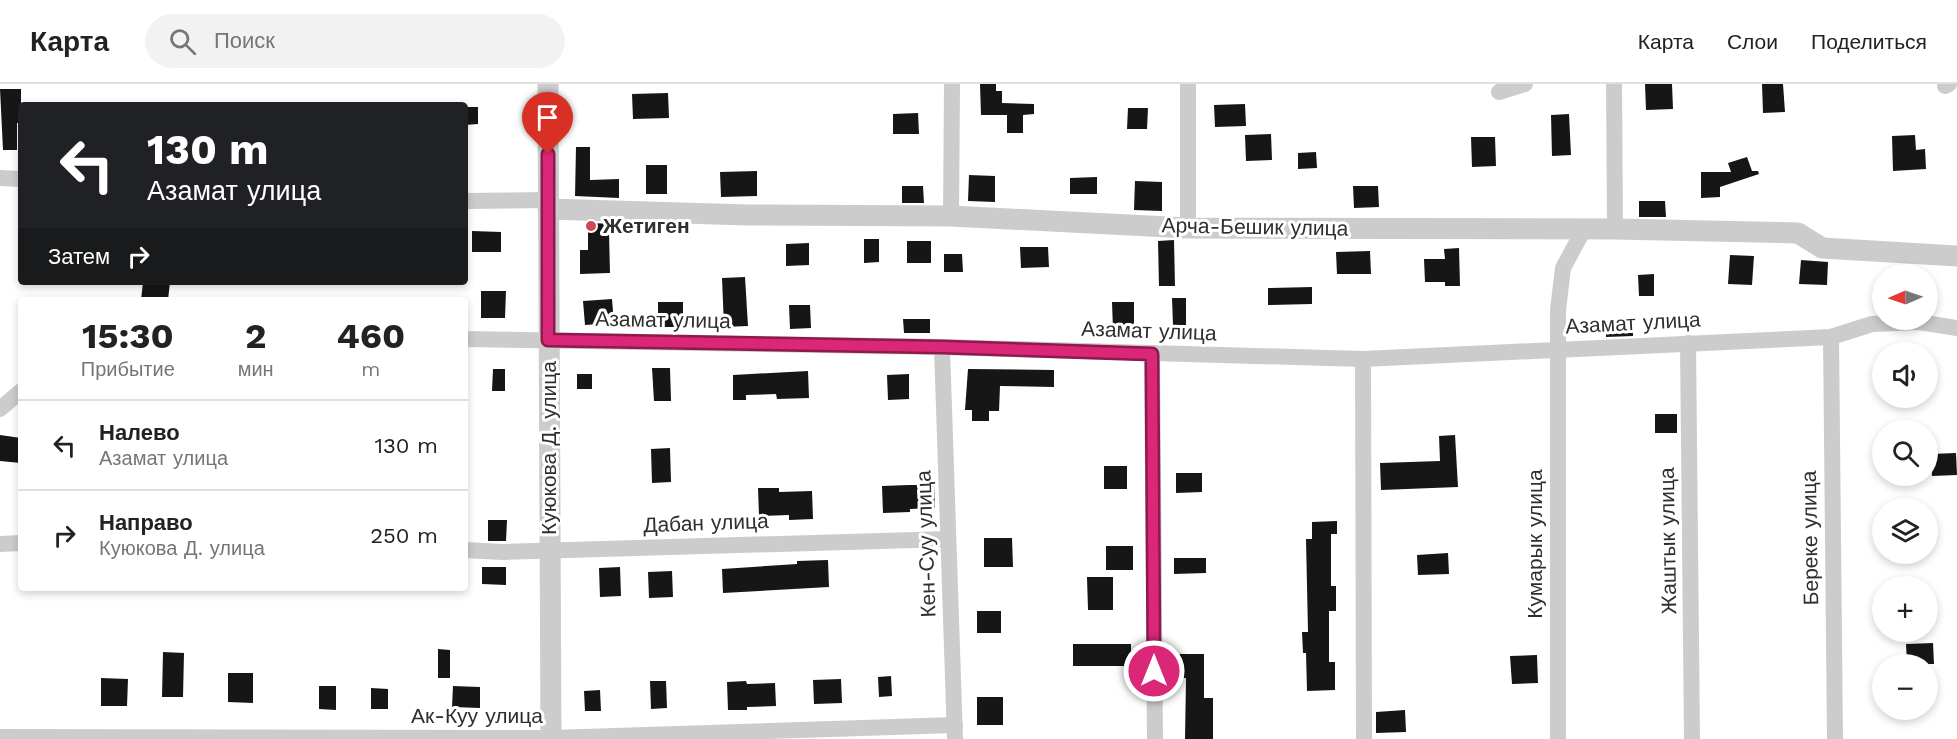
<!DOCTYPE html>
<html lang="ru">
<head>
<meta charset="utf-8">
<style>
	:root { --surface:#fff; --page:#f2f2f2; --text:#222; --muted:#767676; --line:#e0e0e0 }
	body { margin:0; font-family:"Work Sans",sans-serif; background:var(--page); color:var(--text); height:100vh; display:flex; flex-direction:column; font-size:22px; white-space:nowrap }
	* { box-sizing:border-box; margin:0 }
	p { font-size:20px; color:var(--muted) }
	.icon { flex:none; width:33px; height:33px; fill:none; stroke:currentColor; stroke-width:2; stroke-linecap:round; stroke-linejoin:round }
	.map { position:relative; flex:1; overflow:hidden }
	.details { position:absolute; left:18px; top:213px; width:450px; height:294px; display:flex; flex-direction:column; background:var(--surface); border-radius:6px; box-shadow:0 3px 9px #0003 }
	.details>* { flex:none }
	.banner { position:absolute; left:18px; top:18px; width:450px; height:183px; border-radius:6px; box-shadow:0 3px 9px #0003; background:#202124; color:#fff; overflow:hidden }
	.needle { width:39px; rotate:268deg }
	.tools { position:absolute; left:1872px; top:180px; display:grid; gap:12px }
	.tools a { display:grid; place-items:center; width:66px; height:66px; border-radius:50%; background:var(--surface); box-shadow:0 3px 9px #0003; font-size:30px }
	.pin { position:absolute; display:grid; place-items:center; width:51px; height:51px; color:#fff; margin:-62px -26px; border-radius:50% 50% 50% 0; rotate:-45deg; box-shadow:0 0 6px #0007 }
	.pin .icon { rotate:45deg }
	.me { position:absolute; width:66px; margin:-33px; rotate:0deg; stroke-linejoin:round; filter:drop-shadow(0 0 4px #0008) }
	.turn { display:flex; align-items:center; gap:21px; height:126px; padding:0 30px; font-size:27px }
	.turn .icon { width:78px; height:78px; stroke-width:2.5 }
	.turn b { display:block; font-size:42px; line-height:51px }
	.then { display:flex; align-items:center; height:57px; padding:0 30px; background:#0003; gap:12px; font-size:22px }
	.eta { display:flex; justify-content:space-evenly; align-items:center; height:102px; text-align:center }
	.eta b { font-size:36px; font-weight:700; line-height:42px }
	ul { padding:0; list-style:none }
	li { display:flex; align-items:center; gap:18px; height:90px; padding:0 30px; border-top:2px solid var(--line) }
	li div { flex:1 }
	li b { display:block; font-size:22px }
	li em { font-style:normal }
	header { display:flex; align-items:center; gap:36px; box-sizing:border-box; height:84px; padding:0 30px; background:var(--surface); border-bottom:2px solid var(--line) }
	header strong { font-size:28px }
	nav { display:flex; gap:33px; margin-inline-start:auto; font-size:21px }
	.search { width:420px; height:54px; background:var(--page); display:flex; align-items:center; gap:15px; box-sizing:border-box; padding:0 21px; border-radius:33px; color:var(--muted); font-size:22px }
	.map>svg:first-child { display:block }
	.building { fill:#161616 }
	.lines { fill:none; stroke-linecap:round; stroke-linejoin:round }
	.minor { stroke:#ccc; stroke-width:16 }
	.tertiary { stroke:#ccc; stroke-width:21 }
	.route-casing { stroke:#8e194d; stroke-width:15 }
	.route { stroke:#db2777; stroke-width:10 }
	.poi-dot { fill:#d24654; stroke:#fff; stroke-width:2 }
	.labels { text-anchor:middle; stroke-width:6; stroke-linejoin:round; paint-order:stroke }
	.poi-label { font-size:21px; font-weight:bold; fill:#2f2f2f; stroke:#fff; text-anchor:start }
	.street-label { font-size:21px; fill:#2f2f2f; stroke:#fff }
</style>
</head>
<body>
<header>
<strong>Карта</strong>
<div class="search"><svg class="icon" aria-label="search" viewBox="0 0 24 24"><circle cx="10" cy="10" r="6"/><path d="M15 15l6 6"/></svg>Поиск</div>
<nav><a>Карта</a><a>Слои</a><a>Поделиться</a></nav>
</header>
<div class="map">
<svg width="1957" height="655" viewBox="0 0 1957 655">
	<rect width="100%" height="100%" fill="#fff"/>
	<g class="building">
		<path d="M980,0h16v7h6v12l32,1v10l-11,1v18h-16v-18h-26z"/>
		<path d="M1645,0h27l1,25 -27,1z"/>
		<path d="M1762,0h21l2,28 -22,1z"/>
		<path d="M0,5h21v34h-4v27h-14z"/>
		<path d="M668,9l1,25 -36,1 -1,-25z"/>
		<path d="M1245,20l1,22 -31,1 -1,-22z"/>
		<path d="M465,23h13v17l-13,1z"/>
		<path d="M1128,24h20l-1,21h-20z"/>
		<path d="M918,29l1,21h-26v-20z"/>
		<path d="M1569,30l2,41 -19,1 -1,-41z"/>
		<path d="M1271,50l1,26 -26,1 -1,-26z"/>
		<path d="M1915,51l1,15 9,-1 1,20 -33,2 -1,-35z"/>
		<path d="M1471,53h24l1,29 -24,1z"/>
		<path d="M576,63h14v33l29,-1v19l-44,-2z"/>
		<path d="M1316,68l1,16 -19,1v-16z"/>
		<path d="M1747,73l5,14h6l1,3 -39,13v10l-19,1v-26h30l-3,-9z"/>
		<rect x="646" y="81" width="21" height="29"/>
		<path d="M757,87v25l-36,1 -1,-25z"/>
		<path d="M969,91l26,1v26l-27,-1z"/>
		<path d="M1097,93v17h-27v-16z"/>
		<path d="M1135,97l27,1v29l-28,-1z"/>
		<path d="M902,102h21l1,17h-22z"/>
		<path d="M1353,102h25l1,21 -25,1z"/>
		<path d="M1639,117h26l1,16h-27z"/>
		<path d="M588,139l31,1 1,8h-11l1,41 -30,1v-24h8z"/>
		<path d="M472,147l29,1v20h-29z"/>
		<path d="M864,155h15v23l-15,1z"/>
		<path d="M1174,156l1,46h-16l-1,-45z"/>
		<rect x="907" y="157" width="24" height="22"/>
		<path d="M809,159v22l-23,1v-22z"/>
		<path d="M1020,163h28l1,20 -28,1z"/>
		<path d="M1459,164l1,38h-15v-4h-20l-1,-23h21l-1,-10z"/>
		<path d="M1370,167l1,23h-34l-1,-22z"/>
		<path d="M944,170h18l1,18h-19z"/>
		<path d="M1730,171l24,1 -2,29 -24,-1z"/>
		<path d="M1801,176l27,2 -1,23 -28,-1z"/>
		<path d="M1654,190v22h-15l-1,-21z"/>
		<path d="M745,193l3,49 -24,1 -2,-49z"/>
		<path d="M143,198h27l-2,18h-27z"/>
		<path d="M1312,203v17l-44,1v-17z"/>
		<path d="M481,207h25l-1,27h-24z"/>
		<path d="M1172,214h14v27h-13z"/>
		<path d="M612,215l2,24 -29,2 -2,-24z"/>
		<rect x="658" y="218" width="25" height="25"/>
		<path d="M1112,218h22v28h-21z"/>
		<path d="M789,221h21l1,23 -21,1z"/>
		<path d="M903,235h27v14h-26z"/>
		<path d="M1633,240v12l-27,1v-12z"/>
		<path d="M652,284h18l1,33h-17z"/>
		<path d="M493,285h12v22h-13z"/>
		<path d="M968,285l86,1v17l-54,-1 -1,25h-10v10h-17v-11h-7z"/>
		<path d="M808,287l1,27 -32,1 -1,-5 -30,1v5h-13v-25z"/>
		<rect x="577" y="290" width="15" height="15"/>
		<path d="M909,290v25l-21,1 -1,-25z"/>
		<rect x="1655" y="330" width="22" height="19"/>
		<path d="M0,351l21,3v25l-21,-2z"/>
		<path d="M1455,351l3,52 -77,3 -1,-27 60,-2 -1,-25z"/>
		<path d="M670,364l1,34 -19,1 -1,-34z"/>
		<path d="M1956,369l1,22 -25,1 -1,-22z"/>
		<rect x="1104" y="382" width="23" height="23"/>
		<path d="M1176,389h26v19l-26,1z"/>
		<path d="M909,401h25l1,23 -25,1v3l-27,1 -1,-27z"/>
		<path d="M758,404h21v4l33,-1 1,28 -24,1v-5l-30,1z"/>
		<path d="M488,436h19l-1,21h-18z"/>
		<path d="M1337,437v13h-6v52h5v25h-7v51h6v28l-28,1 -1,-38h-3l-1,-21h6l-2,-93h6v-17z"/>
		<path d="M984,454h28l1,29h-29z"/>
		<rect x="1106" y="462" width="27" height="24"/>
		<path d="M1448,469l1,21 -31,1 -1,-20z"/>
		<path d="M1174,474h32v15l-32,1z"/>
		<path d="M828,476l1,27 -106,6 -1,-24 75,-5v-3z"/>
		<path d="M482,483h24v18l-24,-1z"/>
		<path d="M620,483l1,29 -21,1 -1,-29z"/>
		<path d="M672,487l1,26 -24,1 -1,-26z"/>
		<path d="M1087,493h26v33h-25z"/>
		<rect x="977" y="527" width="24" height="22"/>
		<path d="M1933,559l1,21h-27l-1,-20z"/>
		<rect x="1073" y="560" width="58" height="22"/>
		<path d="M438,565l12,1v28h-12z"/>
		<path d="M163,568l21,1 -1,44h-21z"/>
		<path d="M1179,570h25v44h9v41h-28l1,-61h-7z"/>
		<path d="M1537,571l1,28 -26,1 -2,-28z"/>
		<path d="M228,589h25v30l-25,-1z"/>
		<path d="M891,592l1,20 -13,1 -1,-20z"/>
		<path d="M101,594l27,1 -1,27h-26z"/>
		<path d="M841,595l1,24 -28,1 -1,-24z"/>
		<path d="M650,597h16l1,27 -16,1z"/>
		<path d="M746,597l1,3 28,-1 1,23 -29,1v3h-19l-1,-28z"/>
		<path d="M319,602h17v24l-17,-1z"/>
		<path d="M453,602l27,1v21l-28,-1z"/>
		<path d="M371,604l17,1v20h-17z"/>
		<path d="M600,606l1,21h-16l-1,-20z"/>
		<rect x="977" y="613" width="26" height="28"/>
		<path d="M1405,626l1,22 -30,1v-21z"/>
	</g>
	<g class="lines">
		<g class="minor">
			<path d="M1188,0v144"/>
			<path d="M1614,0l1,145"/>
			<path d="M1945,2l4,-2"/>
			<path d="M1499,8l26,-8"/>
			<path d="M0,94l21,1"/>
			<path d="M465,117l83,-1"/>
			<path d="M951,132l1,-132"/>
			<path d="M1831,253l4,402"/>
			<path d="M465,255l477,8 421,12 468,-22 41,-13 47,-2 38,6"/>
			<path d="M1688,259l4,396"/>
			<path d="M942,263l13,392"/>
			<path d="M1152,269l3,386"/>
			<path d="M1363,275l1,380"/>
			<path d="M0,325l21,-18"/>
			<path d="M0,460l21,-1"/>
			<path d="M465,466l37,2 446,-13"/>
			<path d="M0,653l551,1 404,-13"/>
			<path d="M1558,655v-429l5,-42 21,-39"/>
		</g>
		<g class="tertiary">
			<path d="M548,0l3,655"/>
			<path d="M548,125l200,6 203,1 237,12 427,1 183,4 24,15 135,8"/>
		</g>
	</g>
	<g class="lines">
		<g class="route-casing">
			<path id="route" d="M548,70v186l394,7 210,7 2,317"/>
		</g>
		<use href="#route" class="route"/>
	</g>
	<circle class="poi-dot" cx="591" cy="142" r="6"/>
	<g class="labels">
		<g class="poi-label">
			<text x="603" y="149">Жетиген</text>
		</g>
		<g class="street-label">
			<text transform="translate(1255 143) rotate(1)" y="7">Арча-Бешик улица</text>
			<text transform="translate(663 236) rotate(1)" y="7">Азамат улица</text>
			<text transform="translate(1633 239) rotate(-3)" y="7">Азамат улица</text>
			<text transform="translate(1149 247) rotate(2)" y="7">Азамат улица</text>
			<text transform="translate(549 364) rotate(-90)" y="7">Куюкова Д. улица</text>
			<text transform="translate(706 439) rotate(-2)" y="7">Дабан улица</text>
			<text transform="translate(1810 454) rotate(-91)" y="7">Береке улица</text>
			<text transform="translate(1668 457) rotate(-91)" y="7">Жаштык улица</text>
			<text transform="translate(926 460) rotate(-92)" y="7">Кен-Суу улица</text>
			<text transform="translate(1535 460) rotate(-90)" y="7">Кумарык улица</text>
			<text x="477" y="639">Ак-Куу улица</text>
		</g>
	</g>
</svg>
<div class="tools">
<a><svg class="needle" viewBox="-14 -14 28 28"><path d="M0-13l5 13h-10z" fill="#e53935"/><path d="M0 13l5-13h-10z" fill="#767676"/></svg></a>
<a><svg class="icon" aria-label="sound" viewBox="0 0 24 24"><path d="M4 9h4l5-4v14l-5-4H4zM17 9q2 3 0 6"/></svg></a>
<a><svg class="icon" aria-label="search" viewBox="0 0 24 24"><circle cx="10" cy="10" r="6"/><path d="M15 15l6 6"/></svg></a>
<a><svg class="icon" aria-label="layers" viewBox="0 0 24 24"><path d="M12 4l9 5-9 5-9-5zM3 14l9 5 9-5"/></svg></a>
<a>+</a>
<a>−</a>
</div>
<div class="pin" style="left:548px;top:70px;background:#d93025"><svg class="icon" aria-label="arrive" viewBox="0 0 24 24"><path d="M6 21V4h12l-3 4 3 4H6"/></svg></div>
<svg class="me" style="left:1154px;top:587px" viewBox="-20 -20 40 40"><circle r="17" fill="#db2777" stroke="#fff" stroke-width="3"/><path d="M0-11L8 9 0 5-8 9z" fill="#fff"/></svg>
<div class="banner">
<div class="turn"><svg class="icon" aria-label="left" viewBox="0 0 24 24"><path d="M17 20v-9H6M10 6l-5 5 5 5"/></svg><div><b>130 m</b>Азамат улица</div></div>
<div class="then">Затем<svg class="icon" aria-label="right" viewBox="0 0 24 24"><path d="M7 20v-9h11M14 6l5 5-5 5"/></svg></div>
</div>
<section class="details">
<div class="eta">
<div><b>15:30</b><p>Прибытие</p></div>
<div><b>2</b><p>мин</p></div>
<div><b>460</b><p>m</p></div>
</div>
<ul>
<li><svg class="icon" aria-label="left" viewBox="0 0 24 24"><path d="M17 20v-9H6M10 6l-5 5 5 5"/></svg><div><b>Налево</b><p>Азамат улица</p></div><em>130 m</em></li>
<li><svg class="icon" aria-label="right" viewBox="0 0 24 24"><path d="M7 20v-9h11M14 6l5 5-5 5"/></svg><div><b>Направо</b><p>Куюкова Д. улица</p></div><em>250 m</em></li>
</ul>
</section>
</div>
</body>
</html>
